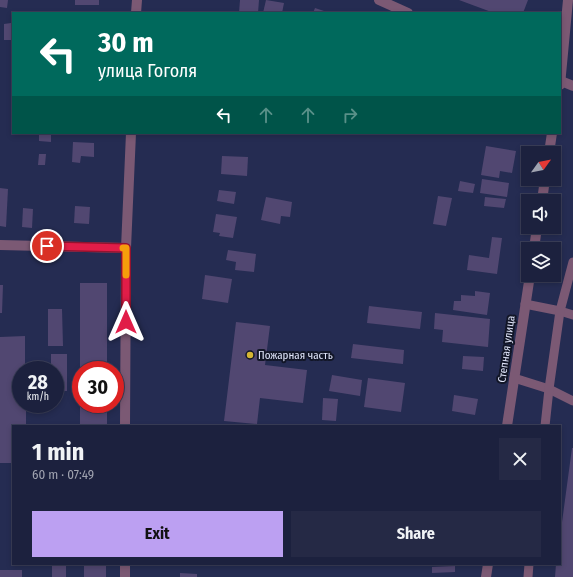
<!DOCTYPE html>
<html lang="en">
<head>
<meta charset="utf-8">
<style>
	:root { --surface:#1c213e; --page:#252945; --text:#f1f3f6; --muted:#a0a3b0; --line:#3a3e58; --accent:#bca0f2 }
	body { margin:0; font-family:"Fira Sans Condensed",sans-serif; background:var(--page); color:var(--text); height:100vh; display:flex; flex-direction:column; font-size:15px; white-space:nowrap }
	* { box-sizing:border-box; margin:0 }
	p { font-size:13px; color:var(--muted) }
	.icon { flex:none; width:22px; height:22px; fill:none; stroke:currentColor; stroke-width:2; stroke-linecap:round; stroke-linejoin:round }
	.map { position:relative; flex:1; overflow:hidden }
	.side { position:absolute; left:12px; top:425px; width:549px; height:140px; display:flex; flex-direction:column; background:var(--surface); border-radius:0px; box-shadow:0 2px 6px #0003,0 0 0 1px var(--line) }
	.side>* { flex:none }
	.guide { position:absolute; left:12px; top:12px; width:549px; height:122px; border-radius:0px; box-shadow:0 2px 6px #0003,0 0 0 1px var(--line); background:#00695c; color:#fff; overflow:hidden }
	.needle { width:26px; rotate:57deg }
	.fabs { position:absolute; left:521px; top:146px; display:grid; gap:8px }
	.fabs a { display:grid; place-items:center; width:40px; height:40px; border-radius:0px; background:var(--surface); box-shadow:0 2px 6px #0003,0 0 0 1px var(--line); font-size:20px }
	.speed { position:absolute; left:12px; top:361px; display:flex; gap:8px; font-size:20px; font-weight:700; text-align:center }
	.speed>* { display:grid; place-content:center; width:52px; height:52px; border-radius:50%; background:var(--surface); box-shadow:0 2px 6px #0003,0 0 0 1px var(--line); line-height:1 }
	.speed small { font-size:10px; font-weight:400 }
	.speed .limit { border:6px solid #d22; background:#fff; color:#111 }
	.pin { position:absolute; display:grid; place-items:center; width:34px; height:34px; color:#fff; margin:-17px; border:2px solid #fff; border-radius:50%; box-shadow:0 1px 4px #0007 }
	.me { position:absolute; width:44px; margin:-22px; rotate:0deg; stroke-linejoin:round; filter:drop-shadow(0 0 3px #0008) }
	.turn { display:flex; align-items:center; gap:14px; height:84px; padding:0 20px; font-size:18px }
	.turn .icon { width:52px; height:52px; stroke-width:2.5 }
	.turn b { display:block; font-size:28px; line-height:34px }
	.lanes { display:flex; align-items:center; height:38px; padding:0 20px; background:#0003; justify-content:center; gap:20px; direction:ltr }
	.lanes .off { opacity:.35 }
	.round { display:grid; place-items:center; flex:none; width:42px; height:42px; border-radius:0px; background:var(--page) }
	.head { display:flex; align-items:center; justify-content:space-between; height:68px; padding:0 20px }
	h1 { font-size:24px; font-weight:700; line-height:30px }
	.cta { display:flex; gap:8px; margin-top:auto; padding:8px 20px }
	.cta a { flex:1; height:46px; border-radius:0px; background:var(--accent); color:#111; font-size:16px; font-weight:700; line-height:46px; text-align:center }
	.cta a+a { background:var(--page); color:var(--text) }
	.map>svg:first-child { display:block }
	.building { fill:#514771 }
	.lines { fill:none; stroke-linecap:round; stroke-linejoin:round }
	.service { stroke:#7b5974; stroke-width:9 }
	.minor { stroke:#7b5974; stroke-width:10 }
	.tertiary { stroke:#7b5974; stroke-width:10 }
	.route-casing { stroke:#92132f; stroke-width:10 }
	.route { stroke:#e11d48; stroke-width:7 }
	.slow { stroke:#f59e0b; stroke-width:7 }
	.poi-dot { fill:#d5b534; stroke:#121627; stroke-width:1.5 }
	.labels { text-anchor:middle; stroke-width:4; stroke-linejoin:round; paint-order:stroke }
	.street-label { font-size:11px; fill:#e1e6fb; stroke:#121627 }
	.poi-label { font-size:11px; fill:#e1e6fb; stroke:#121627; text-anchor:start }
</style>
</head>
<body>
<div class="map">
<svg width="573" height="577" viewBox="0 0 573 577">
	<rect width="100%" height="100%" fill="#252c52"/>
	<g class="building">
		<path d="M0,0h8l-1,8 -7,-1z"/>
		<rect x="75" y="0" width="24" height="5"/>
		<path d="M240,0h19l-1,13h-19z"/>
		<path d="M266,0l18,3 -2,10h-19z"/>
		<path d="M459,0h69l-5,13h-29z"/>
		<path d="M315,8l15,5h-17z"/>
		<path d="M11,23l1,17h-8v-16z"/>
		<path d="M39,133l12,1v8l-12,-1z"/>
		<path d="M73,142l21,1v14l-13,-1 -1,7 -8,-1z"/>
		<path d="M486,146l30,5 -4,22 -12,-2 -1,7 -18,-3z"/>
		<path d="M39,154h7l-1,11h-7z"/>
		<path d="M222,156l26,1 -1,19 -26,-2z"/>
		<path d="M482,179l27,4 -2,14 -27,-4z"/>
		<path d="M460,181l15,3 -2,9 -15,-2z"/>
		<path d="M0,188l8,1 -2,38 -6,-1z"/>
		<path d="M219,190l17,2 -2,12 -17,-3z"/>
		<path d="M438,196l14,2 -6,28 -13,-2z"/>
		<path d="M266,197l26,5 -2,15 -9,-1 -1,8 -19,-4z"/>
		<path d="M485,197l21,2 -2,9 -20,-2z"/>
		<path d="M75,206l15,1 -1,17 -15,-1z"/>
		<path d="M23,208l10,1 -1,19 -10,-1z"/>
		<path d="M216,214l21,3 -4,21 -14,-2 1,-3 -7,-1z"/>
		<path d="M492,237l10,1 -5,36 -30,-4 2,-15 20,3z"/>
		<path d="M228,250l28,4 -2,18 -19,-2 1,-8 -10,-2z"/>
		<path d="M205,275l27,4 -4,24 -26,-4z"/>
		<rect x="80" y="283" width="27" height="87"/>
		<path d="M0,285h3l-1,28h-2z"/>
		<path d="M475,291l15,2 -3,22 -34,-5 1,-9h7v-6l14,1z"/>
		<path d="M369,306l53,6 -2,17 -53,-6z"/>
		<path d="M48,309h14l1,37h-15z"/>
		<path d="M435,313l55,6 -2,28 -46,-5 1,-12 -9,-1z"/>
		<path d="M236,322l34,4 -5,39 42,5 -4,33 -43,-5 -3,26 -33,-3z"/>
		<path d="M25,336v34h-4v34h5v22h-13v37h-13v-126z"/>
		<path d="M353,344l51,6 -1,14 -52,-6z"/>
		<path d="M51,354h16v37h-12v-21h-4z"/>
		<path d="M463,356l21,1 -1,14 -21,-2z"/>
		<path d="M332,375l30,5 -2,16 -31,-5z"/>
		<path d="M368,378l37,5 -4,29 -37,-5z"/>
		<path d="M454,395l24,4 -3,16 -23,-4z"/>
		<path d="M323,398l15,1 -2,22 -14,-1z"/>
		<rect x="80" y="404" width="27" height="22"/>
		<path d="M572,448h1v129h-18l1,-13h4v-27z"/>
		<rect x="52" y="564" width="14" height="13"/>
		<rect x="84" y="564" width="22" height="13"/>
		<path d="M455,566v6l-23,1v-6z"/>
		<rect x="0" y="570" width="22" height="7"/>
		<path d="M180,573l17,1v3h-17z"/>
	</g>
	<g class="lines">
		<g class="service">
			<path d="M525,304l35,7 13,4"/>
			<path d="M514,378l35,11 24,12"/>
			<path d="M545,426l4,-37 11,-78 13,-49"/>
			<path d="M528,577l1,-13"/>
		</g>
		<g class="minor">
			<path d="M379,0l29,13"/>
			<path d="M136,13l1,-13"/>
			<path d="M0,245l126,3"/>
			<path d="M125,426l1,-178 5,-115"/>
			<path d="M125,577v-13"/>
		</g>
		<g class="tertiary">
			<path d="M561,81l12,5"/>
			<path d="M560,85l8,-85"/>
			<path d="M549,153l3,-20"/>
			<path d="M542,201l3,-22"/>
			<path d="M534,249l3,-22"/>
			<path d="M507,426l23,-151"/>
			<path d="M486,577l2,-13"/>
		</g>
	</g>
	<g class="lines">
		<g class="route-casing">
			<path id="route" d="M47,246l79,2v74"/>
		</g>
		<use href="#route" class="route"/>
		<path class="slow" d="M123,248h3v27"/>
	</g>
	<circle class="poi-dot" cx="250" cy="355" r="4"/>
	<g class="labels">
		<g class="street-label">
			<text transform="translate(506 349) rotate(-82)" y="4">Степная улица</text>
		</g>
		<g class="poi-label">
			<text x="258" y="359">Пожарная часть</text>
		</g>
	</g>
</svg>
<div class="fabs">
<a><svg class="needle" viewBox="-14 -14 28 28"><path d="M0-13l5 13h-10z" fill="#e53935"/><path d="M0 13l5-13h-10z" fill="#a0a3b0"/></svg></a>
<a><svg class="icon" aria-label="sound" viewBox="0 0 24 24"><path d="M4 9h4l5-4v14l-5-4H4zM17 9q2 3 0 6"/></svg></a>
<a><svg class="icon" aria-label="layers" viewBox="0 0 24 24"><path d="M12 4l9 5-9 5-9-5zM3 14l9 5 9-5"/></svg></a>
</div>
<div class="speed"><div>28<small>km/h</small></div><div class="limit">30</div></div>
<div class="pin" style="left:47px;top:246px;background:#d93025"><svg class="icon" aria-label="arrive" viewBox="0 0 24 24"><path d="M6 21V4h12l-3 4 3 4H6"/></svg></div>
<svg class="me" style="left:126px;top:322px" viewBox="-20 -20 40 40"><path d="M0-17L14 15 0 8-14 15z" fill="#e11d48" stroke="#fff" stroke-width="4"/></svg>
<div class="guide">
<div class="turn"><svg class="icon" aria-label="left" viewBox="0 0 24 24"><path d="M17 20v-9H6M10 6l-5 5 5 5"/></svg><div><b>30 m</b>улица Гоголя</div></div>
<div class="lanes"><svg class="icon" aria-label="left" viewBox="0 0 24 24"><path d="M17 20v-9H6M10 6l-5 5 5 5"/></svg><svg class="icon off" aria-label="ahead" viewBox="0 0 24 24"><path d="M12 20V5M6 11l6-6 6 6"/></svg><svg class="icon off" aria-label="ahead" viewBox="0 0 24 24"><path d="M12 20V5M6 11l6-6 6 6"/></svg><svg class="icon off" aria-label="right" viewBox="0 0 24 24"><path d="M7 20v-9h11M14 6l5 5-5 5"/></svg></div>
</div>
<section class="side">
<div class="head"><div><h1>1 min</h1><p>60 m · 07:49</p></div><a class="round"><svg class="icon" aria-label="close" viewBox="0 0 24 24"><path d="M6 6l12 12M18 6L6 18"/></svg></a></div>
<div class="cta"><a>Exit</a><a>Share</a></div>
</section>
</div>
</body>
</html>
